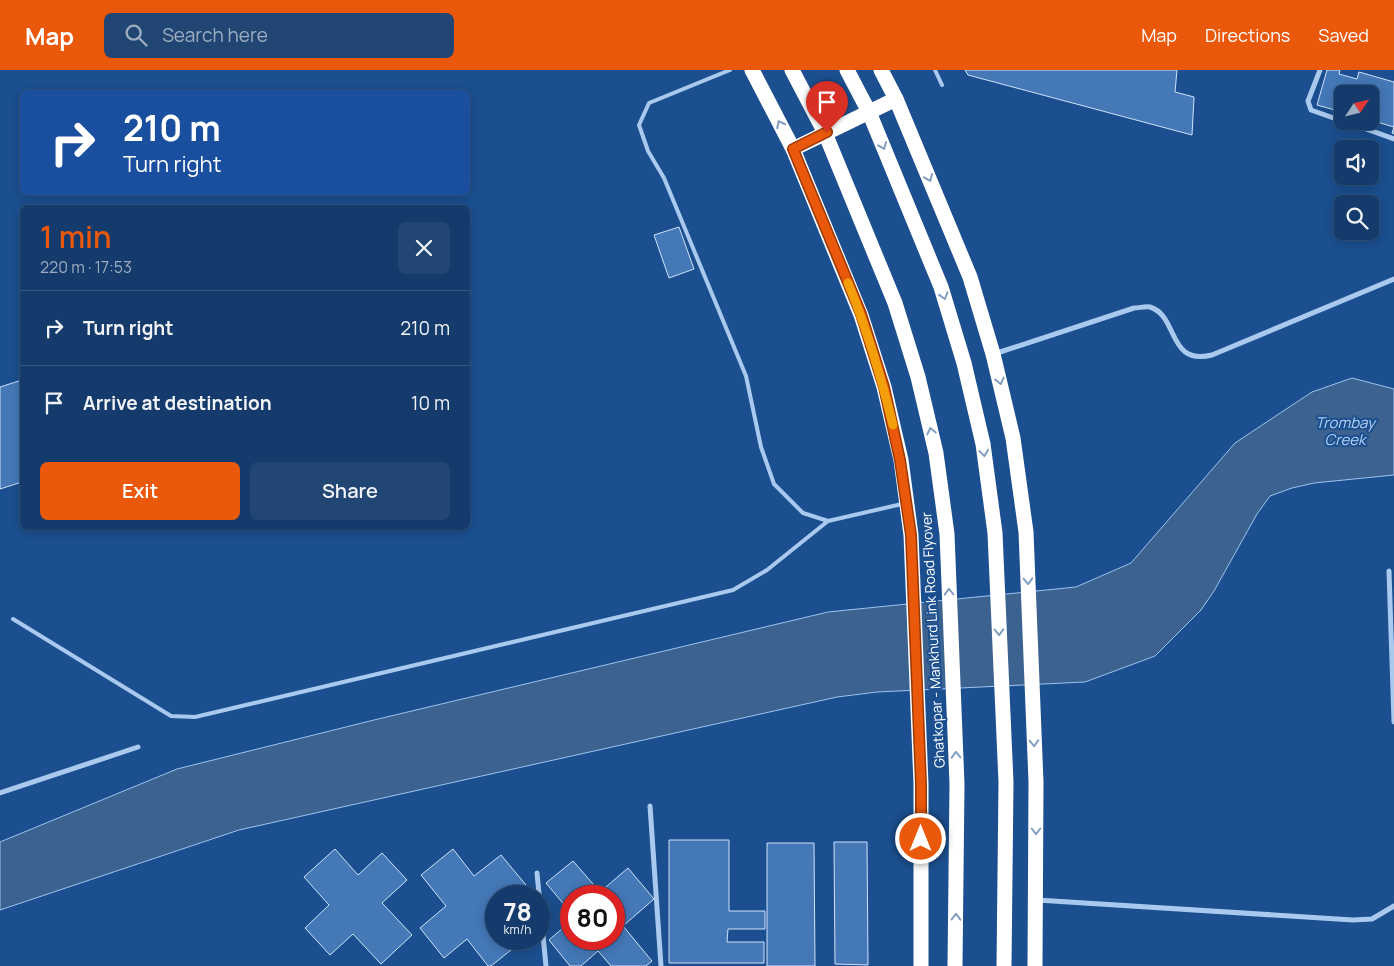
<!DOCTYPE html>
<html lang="en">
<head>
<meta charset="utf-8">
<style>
	:root { --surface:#143b6b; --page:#214673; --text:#f1f3f6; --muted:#9dadc1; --line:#33557e; --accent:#ea580c }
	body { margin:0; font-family:Manrope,sans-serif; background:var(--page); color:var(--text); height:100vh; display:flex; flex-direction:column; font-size:19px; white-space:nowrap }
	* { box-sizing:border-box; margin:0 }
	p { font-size:16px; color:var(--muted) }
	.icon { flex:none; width:28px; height:28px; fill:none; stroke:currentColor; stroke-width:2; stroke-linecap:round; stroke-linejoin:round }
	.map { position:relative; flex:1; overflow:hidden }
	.details { position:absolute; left:20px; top:135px; width:450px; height:325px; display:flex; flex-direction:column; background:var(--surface); border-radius:8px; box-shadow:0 2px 12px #0003,0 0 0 1px var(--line) }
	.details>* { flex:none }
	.hud { position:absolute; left:20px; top:20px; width:450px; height:105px; border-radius:8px; box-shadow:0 2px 12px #0003,0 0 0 1px var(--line); background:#1a4fa0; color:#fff; overflow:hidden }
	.needle { width:32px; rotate:55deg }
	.tools { position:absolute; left:1334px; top:15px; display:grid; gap:10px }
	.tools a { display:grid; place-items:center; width:45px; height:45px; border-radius:8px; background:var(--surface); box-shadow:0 2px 12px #0003,0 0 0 1px var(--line); font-size:25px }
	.speed { position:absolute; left:485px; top:815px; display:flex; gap:10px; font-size:25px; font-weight:700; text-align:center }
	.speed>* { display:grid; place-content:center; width:65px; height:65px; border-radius:50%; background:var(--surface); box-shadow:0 2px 12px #0003,0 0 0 1px var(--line); line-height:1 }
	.speed small { font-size:12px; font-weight:400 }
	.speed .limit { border:8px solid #d22; background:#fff; color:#111 }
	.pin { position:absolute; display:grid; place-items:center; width:42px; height:42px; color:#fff; margin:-51px -21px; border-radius:50% 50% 50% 0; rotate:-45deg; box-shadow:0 0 5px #0007 }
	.pin .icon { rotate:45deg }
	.me { position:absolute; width:55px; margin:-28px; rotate:0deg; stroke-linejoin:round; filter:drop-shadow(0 0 4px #0008) }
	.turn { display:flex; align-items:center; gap:18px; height:105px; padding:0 20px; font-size:22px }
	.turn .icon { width:65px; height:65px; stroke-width:2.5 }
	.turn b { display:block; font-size:35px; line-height:42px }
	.round { display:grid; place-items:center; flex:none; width:52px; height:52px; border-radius:8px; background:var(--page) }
	.overview { display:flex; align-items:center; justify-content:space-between; height:85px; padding:0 20px }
	h1 { font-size:30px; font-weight:600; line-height:38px; color:var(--accent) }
	.cta { display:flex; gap:10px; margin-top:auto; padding:10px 20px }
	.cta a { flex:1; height:58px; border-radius:8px; background:var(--accent); color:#fff; font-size:20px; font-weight:600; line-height:58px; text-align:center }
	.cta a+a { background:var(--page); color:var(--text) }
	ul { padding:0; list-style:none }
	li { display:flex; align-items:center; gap:15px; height:75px; padding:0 20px; border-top:1px solid var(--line) }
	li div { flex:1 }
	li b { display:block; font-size:19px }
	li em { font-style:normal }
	header { display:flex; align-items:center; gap:30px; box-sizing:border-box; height:70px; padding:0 25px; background:var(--accent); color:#fff }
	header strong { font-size:24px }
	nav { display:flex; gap:28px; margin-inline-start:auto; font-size:18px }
	.search { width:350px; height:45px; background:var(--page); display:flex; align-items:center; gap:12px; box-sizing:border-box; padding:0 18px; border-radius:8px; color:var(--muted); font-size:19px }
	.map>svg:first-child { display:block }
	.water { fill:#3c6290; stroke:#9cc4f0 }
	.building { fill:#4478b7; stroke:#cfe3fa }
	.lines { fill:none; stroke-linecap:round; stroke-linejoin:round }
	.lane { stroke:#a9c9ee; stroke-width:4 }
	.street { stroke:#a9c9ee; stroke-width:5 }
	.highway { stroke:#fff; stroke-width:15 }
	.oneway { stroke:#829ec1 }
	.route-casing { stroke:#983908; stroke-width:12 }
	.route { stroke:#ea580c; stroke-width:9 }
	.slow { stroke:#f59e0b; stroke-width:9 }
	.labels { text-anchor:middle; stroke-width:4; stroke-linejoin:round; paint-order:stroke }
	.street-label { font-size:14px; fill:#fff; stroke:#1b4f8f }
	.water-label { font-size:15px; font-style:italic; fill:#b5d3f5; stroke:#1b4f8f }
</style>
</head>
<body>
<header>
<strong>Map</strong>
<div class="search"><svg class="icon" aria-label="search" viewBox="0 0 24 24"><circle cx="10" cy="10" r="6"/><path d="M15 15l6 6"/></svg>Search here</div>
<nav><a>Map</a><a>Directions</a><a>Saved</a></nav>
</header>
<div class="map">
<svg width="1394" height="896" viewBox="0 0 1394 896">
	<rect width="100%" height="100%" fill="#1b4f8f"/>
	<path class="water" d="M1352,308l42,11v86l-80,8 -22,5 -22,8 -13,18 -43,77 -13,19 -46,46 -70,26 -208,10 -40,5 -598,133 -239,80v-68l177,-73 197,-49 454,-108 248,-25 55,-24 104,-120 77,-51z"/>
	<g class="building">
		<path d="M965,0h212l-2,22 19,5 -2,38 -224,-60z"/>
		<path d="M1327,0h13l-1,4 18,5 2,-7 35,10v52l-2,-1 2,-6 -24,-7v-26h-28v18l-25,-7z"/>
		<path d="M679,157l15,42 -25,9 -15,-43z"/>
		<path d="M22,310v102l-22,7v-102z"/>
		<path d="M669,770h60v71h36v18h-37l-1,13h37v21h-95z"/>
		<path d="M834,772h33l1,123 -33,-1z"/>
		<path d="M767,773h47l1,123h-48z"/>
		<path d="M335,779l23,26 24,-22 25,27 -25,23 30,32 -31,29 -28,-30 -23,21 -25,-27 24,-23 -25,-28z"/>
		<path d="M453,779l21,27 27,-21 25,30 -15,11h-15v12l-1,1 1,2v28h22l3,3 -30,24h-3l-21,-27 -23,19 -24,-30 26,-22 -25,-31z"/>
		<path d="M573,791l27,31 28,-24 26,31 -31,27 29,35 -6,5h-35l-13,-15 -17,15h-11l-21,-26 22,-19v18h43v-43h-43v17l-25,-30z"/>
	</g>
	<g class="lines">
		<g class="lane">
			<path d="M730,0l-81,33 -10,22 9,26 16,27 82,198 15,71 13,37 29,29 25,8 74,-17"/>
			<path d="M935,0l7,15"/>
			<path d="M13,549l158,97 24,1 538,-127 34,-20 61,-49"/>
		</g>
		<g class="street">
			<path d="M1320,0l-12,31 3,9 31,11"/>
			<path d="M1344,51l50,18"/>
			<path d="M994,284l140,-46c5,0 11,-2 16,-1 29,9 17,59 62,48l182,-76"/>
			<path d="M1389,501l5,151"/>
			<path d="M0,723l138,-46"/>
			<path d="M650,736l11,160"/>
			<path d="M537,803l9,93"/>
			<path d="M1037,830l316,20 19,-1 22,-13"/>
		</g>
		<g class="highway">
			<path d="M752,0l41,79 68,166 23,72 17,73 10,75 10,249v182"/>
			<path d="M792,0l33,63 70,170 23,74 18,76 11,81 10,250 -2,182"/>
			<path d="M847,0l22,42 72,175 23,76 19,81 12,89 11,249 -2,184"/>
			<path d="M881,0l15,29 74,178 23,77 20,84 13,94 10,250 -1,184"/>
			<path d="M793,79l103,-50"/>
		</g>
	</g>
	<defs><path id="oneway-chevron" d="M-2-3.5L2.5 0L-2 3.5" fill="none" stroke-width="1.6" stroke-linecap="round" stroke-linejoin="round" transform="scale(1.25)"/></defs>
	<g class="oneway">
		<use href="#oneway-chevron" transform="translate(780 54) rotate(-117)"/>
		<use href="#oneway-chevron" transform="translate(883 76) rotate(67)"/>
		<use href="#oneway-chevron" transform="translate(929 108) rotate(67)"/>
		<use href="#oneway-chevron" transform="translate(944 226) rotate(73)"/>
		<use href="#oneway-chevron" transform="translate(1000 311) rotate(77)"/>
		<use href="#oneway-chevron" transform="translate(931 361) rotate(-103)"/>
		<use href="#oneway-chevron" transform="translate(984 383) rotate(82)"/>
		<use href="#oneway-chevron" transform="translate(1028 511) rotate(88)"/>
		<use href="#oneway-chevron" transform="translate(949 522) rotate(-92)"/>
		<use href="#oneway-chevron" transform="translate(999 562) rotate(88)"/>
		<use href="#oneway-chevron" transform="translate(1034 673) rotate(88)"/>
		<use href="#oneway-chevron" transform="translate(956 685) rotate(-92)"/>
		<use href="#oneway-chevron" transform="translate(1036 761) rotate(90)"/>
		<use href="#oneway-chevron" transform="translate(956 847) rotate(-89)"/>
	</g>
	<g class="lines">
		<g class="route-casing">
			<path id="route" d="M827,62l-34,17 68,165 23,73 16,73 11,75 10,249v55"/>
		</g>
		<use href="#route" class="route"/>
		<path class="slow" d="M848,213c19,46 33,94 45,142"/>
	</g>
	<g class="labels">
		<g class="street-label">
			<text transform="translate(933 570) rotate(-93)" y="5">Ghatkopar - Mankhurd Link Road Flyover</text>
		</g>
		<g class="water-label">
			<text x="1345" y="358">Trombay<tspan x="1345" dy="17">Creek</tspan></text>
		</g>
	</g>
</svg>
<div class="tools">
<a><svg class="needle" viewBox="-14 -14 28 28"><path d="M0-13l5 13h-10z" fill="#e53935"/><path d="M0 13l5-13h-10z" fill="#9dadc1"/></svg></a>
<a><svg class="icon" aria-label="sound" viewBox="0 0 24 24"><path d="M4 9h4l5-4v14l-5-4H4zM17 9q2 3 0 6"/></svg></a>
<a><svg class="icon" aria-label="search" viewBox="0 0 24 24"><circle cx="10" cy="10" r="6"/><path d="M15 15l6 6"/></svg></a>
</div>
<div class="speed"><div>78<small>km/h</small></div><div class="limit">80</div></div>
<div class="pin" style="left:827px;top:62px;background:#d93025"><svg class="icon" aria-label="arrive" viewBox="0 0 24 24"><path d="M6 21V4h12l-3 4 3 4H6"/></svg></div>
<svg class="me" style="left:921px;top:769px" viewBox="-20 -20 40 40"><circle r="17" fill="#ea580c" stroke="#fff" stroke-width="3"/><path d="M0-11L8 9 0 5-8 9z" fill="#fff"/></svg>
<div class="hud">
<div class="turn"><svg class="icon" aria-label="right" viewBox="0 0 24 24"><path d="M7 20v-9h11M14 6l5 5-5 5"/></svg><div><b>210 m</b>Turn right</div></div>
</div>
<section class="details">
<div class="overview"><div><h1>1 min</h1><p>220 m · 17:53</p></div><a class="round"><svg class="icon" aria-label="close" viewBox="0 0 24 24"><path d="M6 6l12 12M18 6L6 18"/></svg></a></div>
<ul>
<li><svg class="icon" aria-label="right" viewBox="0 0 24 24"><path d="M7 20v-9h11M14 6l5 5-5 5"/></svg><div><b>Turn right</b></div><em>210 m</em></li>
<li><svg class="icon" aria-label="arrive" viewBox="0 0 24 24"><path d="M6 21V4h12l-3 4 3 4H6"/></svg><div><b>Arrive at destination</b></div><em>10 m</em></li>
</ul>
<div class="cta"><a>Exit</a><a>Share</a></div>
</section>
</div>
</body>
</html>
